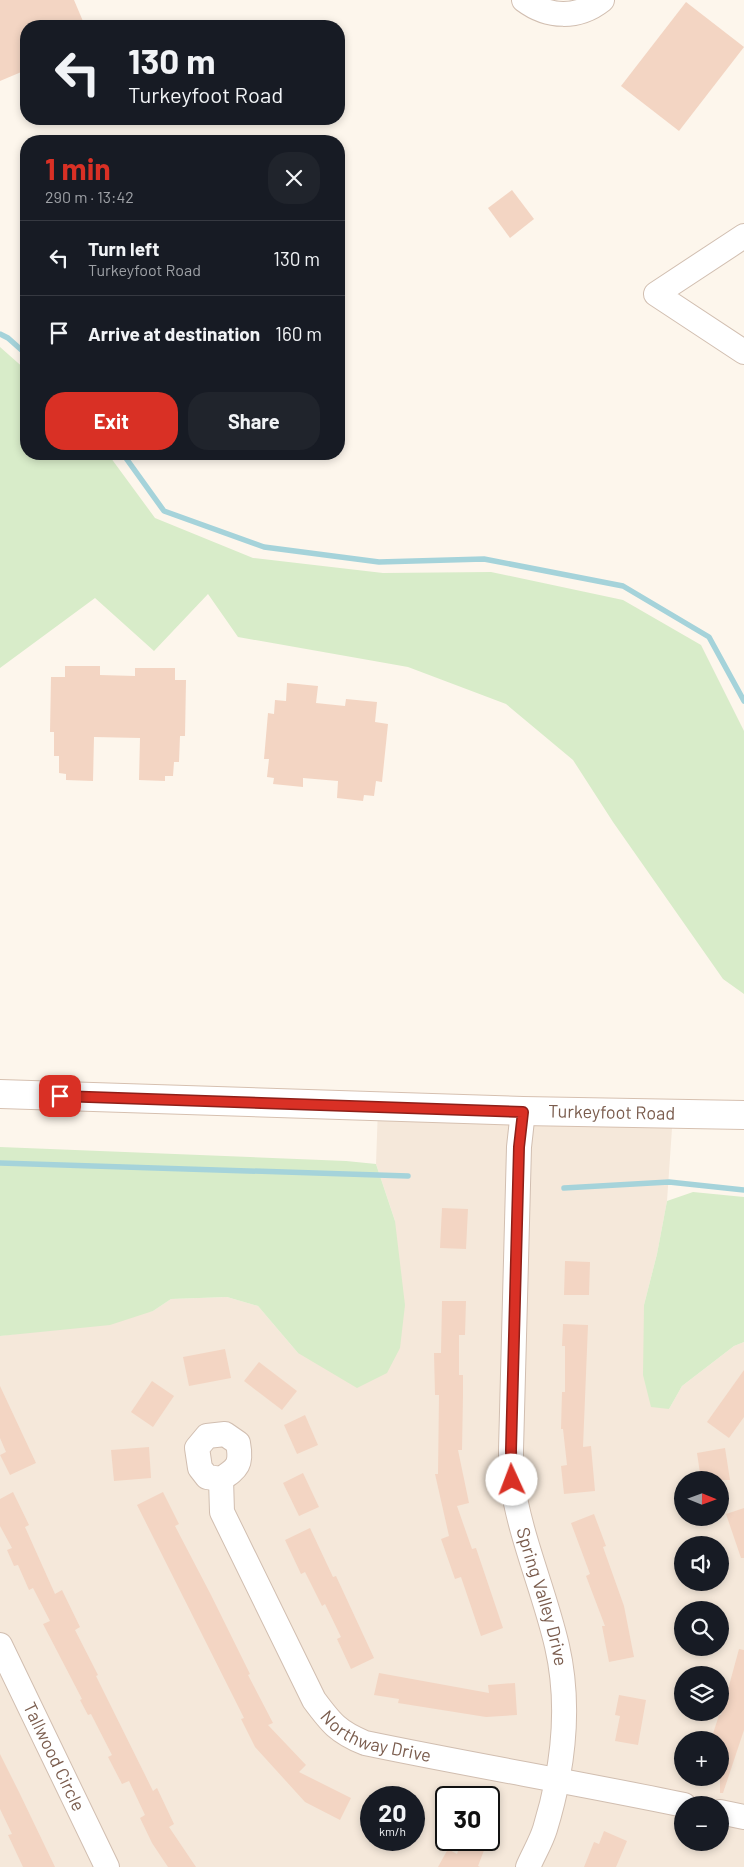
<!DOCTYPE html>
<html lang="en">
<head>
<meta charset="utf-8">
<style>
	:root { --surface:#171b24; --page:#20242c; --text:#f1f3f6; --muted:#9ea1a6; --line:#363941; --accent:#d93025 }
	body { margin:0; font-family:Barlow,sans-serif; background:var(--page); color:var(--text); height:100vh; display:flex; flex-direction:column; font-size:19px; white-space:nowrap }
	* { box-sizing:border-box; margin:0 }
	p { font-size:16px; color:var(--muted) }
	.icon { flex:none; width:28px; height:28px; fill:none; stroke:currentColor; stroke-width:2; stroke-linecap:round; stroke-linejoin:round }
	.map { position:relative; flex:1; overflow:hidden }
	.drawer { position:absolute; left:20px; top:135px; width:325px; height:325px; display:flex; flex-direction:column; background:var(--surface); border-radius:20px; box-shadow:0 2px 8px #0003 }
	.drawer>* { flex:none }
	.hud { position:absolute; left:20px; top:20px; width:325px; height:105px; border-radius:20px; box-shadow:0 2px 8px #0003; background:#171b24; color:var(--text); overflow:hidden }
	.needle { width:32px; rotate:91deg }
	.fabs { position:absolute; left:674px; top:1471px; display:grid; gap:10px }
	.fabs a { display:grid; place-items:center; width:55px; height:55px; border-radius:50%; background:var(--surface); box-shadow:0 2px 8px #0003; font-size:25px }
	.speed { position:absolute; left:360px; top:1786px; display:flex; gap:10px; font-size:25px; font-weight:700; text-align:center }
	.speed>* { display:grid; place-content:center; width:65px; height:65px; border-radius:50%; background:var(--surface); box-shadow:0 2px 8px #0003; line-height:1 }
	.speed small { font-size:12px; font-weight:400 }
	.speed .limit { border:2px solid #111; border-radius:8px; background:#fff; color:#111 }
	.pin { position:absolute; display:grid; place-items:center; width:42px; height:42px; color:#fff; margin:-21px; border-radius:10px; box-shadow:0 2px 8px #0006 }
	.me { position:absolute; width:55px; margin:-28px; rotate:358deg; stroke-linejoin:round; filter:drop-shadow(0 0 4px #0008) }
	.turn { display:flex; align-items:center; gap:18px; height:105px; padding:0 25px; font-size:22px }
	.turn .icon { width:65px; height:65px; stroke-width:2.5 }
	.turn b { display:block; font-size:35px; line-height:42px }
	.round { display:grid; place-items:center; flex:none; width:52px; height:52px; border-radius:20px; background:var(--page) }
	.overview { display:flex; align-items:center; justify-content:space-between; height:85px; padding:0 25px }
	h1 { font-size:30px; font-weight:700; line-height:38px; color:var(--accent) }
	.action { display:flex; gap:10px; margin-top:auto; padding:10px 25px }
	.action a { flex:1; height:58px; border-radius:20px; background:var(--accent); color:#fff; font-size:20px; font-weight:700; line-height:58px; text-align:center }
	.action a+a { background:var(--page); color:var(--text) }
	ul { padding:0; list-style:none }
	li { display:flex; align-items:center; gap:15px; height:75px; padding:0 25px; border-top:1px solid var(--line) }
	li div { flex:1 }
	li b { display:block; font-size:19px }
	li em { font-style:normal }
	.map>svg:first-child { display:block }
	.residential { fill:#f5e8da; fill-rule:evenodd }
	.green { fill:#d8ecc9 }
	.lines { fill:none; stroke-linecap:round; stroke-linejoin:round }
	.stream { stroke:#a5d3da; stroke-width:5.5 }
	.building { fill:#f3d5c3 }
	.street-casing { stroke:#d1beb0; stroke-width:26 }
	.secondary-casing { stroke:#d6c0b0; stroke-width:30 }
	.street { stroke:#fff; stroke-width:24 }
	.secondary { stroke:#fff; stroke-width:28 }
	.route-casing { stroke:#8d1f18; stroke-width:12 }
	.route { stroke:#d93025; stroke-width:9 }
	.labels { text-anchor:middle; stroke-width:4; stroke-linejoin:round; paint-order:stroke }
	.street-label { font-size:18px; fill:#7a5c4d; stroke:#fffaf3 }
</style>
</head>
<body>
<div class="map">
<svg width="744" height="1867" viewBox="0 0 744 1867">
	<rect width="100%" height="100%" fill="#fdf6ec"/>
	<path class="residential" d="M378,1107l295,7 -6,87 -10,53 -13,51 25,104 13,-23 52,-40 10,-4v525h-744v-531l44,-6 109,-19 18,-12 56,-2 31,9 40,47 97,-132 -19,-57zM682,1480h38v38h-38zM682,1545h38v37h-38zM682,1610h38v38h-38zM682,1675h38v37h-38zM682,1740h38v38h-38zM371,1798h43v42h-43zM446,1798h43v42h-43zM682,1805h38v37h-38z"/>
	<g class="green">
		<path d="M0,347l26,23v84h82l47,64 98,40 130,15 108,-1 132,28 78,45 43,86v263l-21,-15 -110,-157 -40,-62 -67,-56 -98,-37 -170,-30 -30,-43 -54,57 -59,-53 -95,70z"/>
		<path d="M0,1147l346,14 30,3 19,57 10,84 -5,43 -13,25 -30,15 -59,-35 -40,-47 -31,-9 -56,2 -18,12 -43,14 -110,11z"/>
		<path d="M693,1192l51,5v145l-10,4 -52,40 -13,23 -18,-2 -8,-32 1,-70 13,-51 10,-53z"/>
	</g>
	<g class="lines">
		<g class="stream">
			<path d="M0,334l8,4 18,16"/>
			<path d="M123,454l41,57 100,36 115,15 105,-3 139,27 86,51 35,64"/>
			<path d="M0,1163l408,13"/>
			<path d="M564,1188l105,-6 75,8"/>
		</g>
	</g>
	<g class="building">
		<path d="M0,0h74l11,26h-59v44l-26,11z"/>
		<path d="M686,2l58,45 -65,84 -58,-45z"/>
		<path d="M512,190l22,29 -24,19 -22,-30z"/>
		<path d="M65,666h35v9l35,1v-8h40v12h11l-1,56h-5l-1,26h-5l-1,14h-8v5l-26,-1 1,-42 -46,-1 -1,44 -27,-1v-6l-7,-1v-17h-5v-24h-4l1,-55h14z"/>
		<path d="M287,683l31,3 -2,17 29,3 1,-7 31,3 -2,20 13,2 -6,58 -6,-1 -2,15 -10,-1 -1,6 -26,-3 1,-17 -35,-3v9l-30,-3 1,-6 -7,-1 2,-18h-5l4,-46 6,1 1,-14 11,1z"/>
		<path d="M442,1208l26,1 -2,40 -26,-1z"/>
		<path d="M565,1261l25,1 -1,33h-25z"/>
		<path d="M442,1301h24l-1,34h-6v40h4v20l-1,55h-4l11,53 -12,3 15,43 4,-1 27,80 -22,8 -20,-59 -6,2 -14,-40 8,-3 -14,-62h3l1,-79h-4l-1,-42h7z"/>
		<path d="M563,1324l25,1 -5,122 8,-1 4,45 -31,3 -3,-28 6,-1 -4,-36h-2l1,-37h3v-46h-3z"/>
		<path d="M225,1349l6,29 -42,8 -6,-29z"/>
		<path d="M259,1362l38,29 -15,19 -38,-29z"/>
		<path d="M744,1370v47l-15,21 -22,-16z"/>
		<path d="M152,1381l22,15 -21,31 -22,-15z"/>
		<path d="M0,1386l36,77 -26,12 -10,-20 6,-3 -6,-14z"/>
		<path d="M305,1415l13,30 -21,9 -13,-29z"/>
		<path d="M149,1447l2,31 -37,3 -3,-31z"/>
		<path d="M725,1448l5,32h-29l-4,-27z"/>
		<path d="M303,1473l16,34 -20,9 -16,-33z"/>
		<path d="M13,1492l16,33 -4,2 30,67 7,-4 18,37 -5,3 23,45 -2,1 57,115 4,-3 17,36 -5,3 27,40h-28l-16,-24 -12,-25 5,-3 -16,-34 -7,3 -14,-27 4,-2 -21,-41 -3,1 -8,-15 2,-1 -39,-75 7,-3 -17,-33 -4,2 -11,-25 -4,1 -7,-16 5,-2 -12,-22v-27z"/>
		<path d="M163,1492l16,32 -4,2 36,69 39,79 -2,1 25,48 -5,2 38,40 -7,7 52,26 -11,22 -35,-18 -50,-55 -14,-28 3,-1 -107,-213z"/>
		<path d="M744,1508v50h-3l-15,-44z"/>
		<path d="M594,1514l12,32 -3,1 21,59 10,51 -25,5 -7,-36h3l-19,-50 4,-2 -19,-51z"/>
		<path d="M310,1528l23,49 3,-1 38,82 -23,11 -14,-30 4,-2 -16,-33 -3,2 -17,-34 -4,2 -16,-34z"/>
		<path d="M739,1649l5,1v80l-21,63h-3v-53h-9l8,-25h2z"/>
		<path d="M379,1673l110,20 -1,-8 27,-2 2,32 -31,2 -88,-14 1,-4 -25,-4z"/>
		<path d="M619,1695l27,5 -8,45 -23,-4 5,-25 -5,-1z"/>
		<path d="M0,1754l19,38 36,75h-32l-15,-32 4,-1 -12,-25z"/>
		<path d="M604,1831l23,10 -11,26h-32l10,-25 5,2z"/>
		<path d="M462,1840h26l-10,26 2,1h-42l10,-18 9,5z"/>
	</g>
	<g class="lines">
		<g class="street-casing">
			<g id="street">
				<path d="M524,0c24,18 54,19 78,0"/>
				<path d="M744,236l-88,58 88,58"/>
				<path id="s1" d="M523,1111l-4,36 -8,303c0,10 0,21 1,31 8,56 32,109 45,165 14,61 6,124 -12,183 -4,13 -12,26 -17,38"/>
				<path d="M225,1434l13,9c4,21 0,25 -17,36l-14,-2 -7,-9 -3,-20 10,-12z"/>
				<path id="s2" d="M221,1479l1,33 92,188c17,23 24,32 51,43 106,22 213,40 319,62"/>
				<path id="s3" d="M0,1645l107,222"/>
				<path d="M720,1812l24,5"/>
			</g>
		</g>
		<g class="secondary-casing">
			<g id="secondary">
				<path id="s4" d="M0,1094l523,17 221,4"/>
			</g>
		</g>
		<use href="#street" class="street"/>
		<use href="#secondary" class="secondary"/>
	</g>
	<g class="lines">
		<g class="route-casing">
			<path id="route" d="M60,1096l463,16 -4,35 -8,303 1,30"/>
		</g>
		<use href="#route" class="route"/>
	</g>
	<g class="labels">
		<g class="street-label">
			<text dy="6" stroke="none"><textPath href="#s4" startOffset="612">Turkeyfoot Road</textPath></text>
			<text dy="6" stroke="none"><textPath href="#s1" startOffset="490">Spring Valley Drive</textPath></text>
			<text dy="6" stroke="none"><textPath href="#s2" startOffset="318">Northway Drive</textPath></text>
			<text dy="6" stroke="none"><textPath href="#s3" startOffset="124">Tallwood Circle</textPath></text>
		</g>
	</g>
</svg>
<div class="fabs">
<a><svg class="needle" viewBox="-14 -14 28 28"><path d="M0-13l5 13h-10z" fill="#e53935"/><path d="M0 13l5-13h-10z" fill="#9ea1a6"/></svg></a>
<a><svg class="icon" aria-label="sound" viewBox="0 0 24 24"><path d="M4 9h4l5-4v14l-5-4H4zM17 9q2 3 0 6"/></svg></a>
<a><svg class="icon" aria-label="search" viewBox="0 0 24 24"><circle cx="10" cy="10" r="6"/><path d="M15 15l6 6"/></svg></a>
<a><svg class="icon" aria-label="layers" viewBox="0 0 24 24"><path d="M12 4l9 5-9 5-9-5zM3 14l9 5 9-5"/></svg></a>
<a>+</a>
<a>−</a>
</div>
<div class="speed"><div>20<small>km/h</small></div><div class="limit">30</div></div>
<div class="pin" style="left:60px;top:1096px;background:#d93025"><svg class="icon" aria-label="arrive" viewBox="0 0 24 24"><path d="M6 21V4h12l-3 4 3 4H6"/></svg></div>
<svg class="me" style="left:512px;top:1480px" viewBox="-20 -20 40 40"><circle r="19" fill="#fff"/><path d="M0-13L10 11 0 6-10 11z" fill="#d93025"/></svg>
<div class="hud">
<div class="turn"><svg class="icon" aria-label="left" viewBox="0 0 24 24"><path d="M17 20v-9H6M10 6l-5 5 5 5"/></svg><div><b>130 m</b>Turkeyfoot Road</div></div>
</div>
<section class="drawer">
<div class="overview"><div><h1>1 min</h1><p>290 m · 13:42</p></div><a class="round"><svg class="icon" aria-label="close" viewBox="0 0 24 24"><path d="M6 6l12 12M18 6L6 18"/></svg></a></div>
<ul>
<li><svg class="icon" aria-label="left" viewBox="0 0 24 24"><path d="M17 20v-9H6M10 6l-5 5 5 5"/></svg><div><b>Turn left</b><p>Turkeyfoot Road</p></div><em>130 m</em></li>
<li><svg class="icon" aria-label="arrive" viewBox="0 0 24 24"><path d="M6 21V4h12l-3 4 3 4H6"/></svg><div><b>Arrive at destination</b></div><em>160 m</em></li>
</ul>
<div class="action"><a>Exit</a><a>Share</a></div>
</section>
</div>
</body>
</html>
